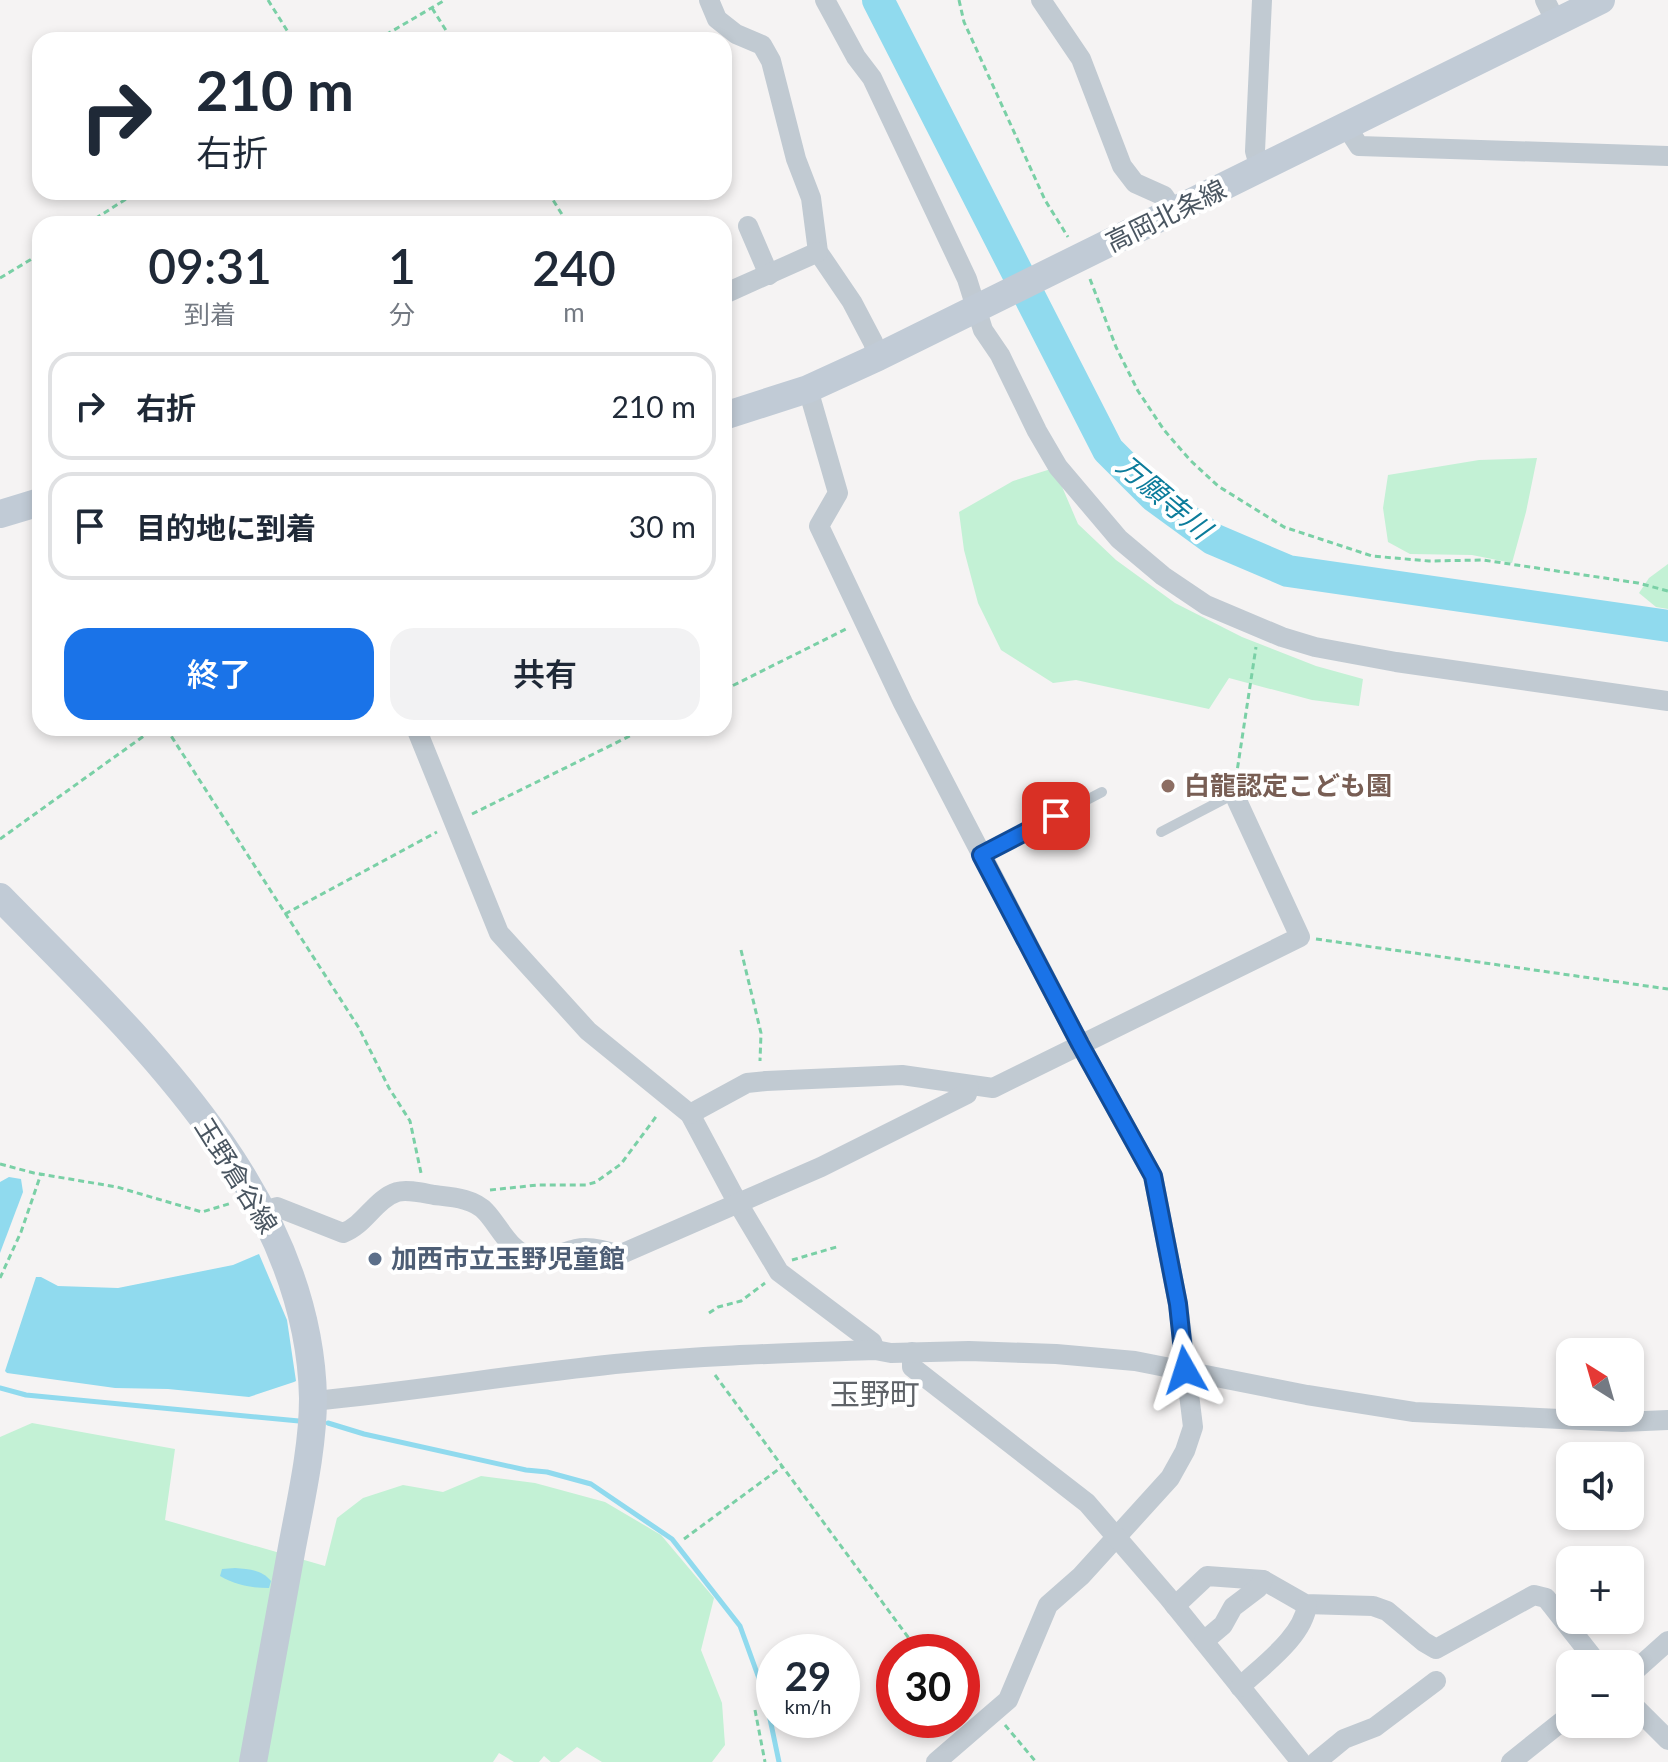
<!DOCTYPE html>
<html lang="ja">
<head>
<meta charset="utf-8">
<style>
	:root { --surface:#fff; --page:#f2f2f3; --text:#1f2937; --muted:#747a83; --line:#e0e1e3; --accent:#1a73e8 }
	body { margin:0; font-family:Lato,"Noto Sans JP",sans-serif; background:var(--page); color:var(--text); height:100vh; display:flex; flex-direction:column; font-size:30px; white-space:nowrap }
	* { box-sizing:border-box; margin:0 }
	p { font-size:26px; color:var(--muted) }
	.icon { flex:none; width:44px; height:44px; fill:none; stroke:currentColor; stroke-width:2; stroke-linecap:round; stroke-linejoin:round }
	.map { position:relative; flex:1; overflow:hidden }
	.drawer { position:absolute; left:32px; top:216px; width:700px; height:520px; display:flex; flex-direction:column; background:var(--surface); border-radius:24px; box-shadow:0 4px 12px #0003 }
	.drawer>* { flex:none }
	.hud { position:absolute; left:32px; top:32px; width:700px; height:168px; border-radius:24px; box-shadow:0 4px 12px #0003; background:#fff; color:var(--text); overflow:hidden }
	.needle { width:52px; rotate:323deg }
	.tools { position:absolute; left:1556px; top:1338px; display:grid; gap:16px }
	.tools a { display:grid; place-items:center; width:88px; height:88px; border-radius:16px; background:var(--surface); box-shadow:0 4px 12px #0003; font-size:40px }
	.speed { position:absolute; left:756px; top:1634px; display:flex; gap:16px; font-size:40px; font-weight:700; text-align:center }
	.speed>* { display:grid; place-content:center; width:104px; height:104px; border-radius:50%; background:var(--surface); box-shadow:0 4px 12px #0003; line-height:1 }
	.speed small { font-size:20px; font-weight:400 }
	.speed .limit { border:12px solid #d22; background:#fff; color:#111 }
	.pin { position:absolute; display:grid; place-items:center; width:68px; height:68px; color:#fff; margin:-34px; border-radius:16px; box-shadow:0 4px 12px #0006 }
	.me { position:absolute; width:88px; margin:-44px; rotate:354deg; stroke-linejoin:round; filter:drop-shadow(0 0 6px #0008) }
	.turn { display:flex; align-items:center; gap:28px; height:168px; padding:0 32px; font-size:36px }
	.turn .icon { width:104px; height:104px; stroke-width:2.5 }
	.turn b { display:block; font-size:56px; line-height:68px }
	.eta { display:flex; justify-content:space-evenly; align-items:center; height:136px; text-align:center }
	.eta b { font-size:48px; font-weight:600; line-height:56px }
	.action { display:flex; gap:16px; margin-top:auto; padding:16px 32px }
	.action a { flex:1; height:92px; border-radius:24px; background:var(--accent); color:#fff; font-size:32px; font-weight:600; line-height:92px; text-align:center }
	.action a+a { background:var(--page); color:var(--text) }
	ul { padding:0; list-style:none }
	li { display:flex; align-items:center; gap:24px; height:108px; margin:0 16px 12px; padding:0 16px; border:4px solid var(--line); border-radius:24px }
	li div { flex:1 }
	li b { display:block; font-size:30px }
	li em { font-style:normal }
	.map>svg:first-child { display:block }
	.green { fill:#c3f1d5 }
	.water { fill:#90daee }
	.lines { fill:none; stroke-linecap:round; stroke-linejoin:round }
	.stream { stroke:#90daee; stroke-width:5 }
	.river { stroke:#90daee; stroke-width:32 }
	.path { stroke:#7ad0a6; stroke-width:3; stroke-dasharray:6 4; stroke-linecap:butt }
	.service { stroke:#c1cad2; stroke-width:10 }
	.minor { stroke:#c1cad2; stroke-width:20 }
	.secondary { stroke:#c1cbd6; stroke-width:28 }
	.route-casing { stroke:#114b97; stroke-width:20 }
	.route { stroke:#1a73e8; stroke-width:14 }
	.education-dot { fill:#8d6e63; stroke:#fff; stroke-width:3 }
	.service-dot { fill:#5c6f8a; stroke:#fff; stroke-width:3 }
	.labels { text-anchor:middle; stroke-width:8; stroke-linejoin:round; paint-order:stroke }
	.street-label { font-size:26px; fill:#4a5661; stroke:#fff }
	.education-label { font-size:26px; font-weight:bold; fill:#785e54; stroke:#fff; text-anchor:start }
	.service-label { font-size:26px; font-weight:bold; fill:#4e5e75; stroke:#fff; text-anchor:start }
	.water-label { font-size:28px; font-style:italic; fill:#0c7c9b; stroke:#fff }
	.quarter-label { font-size:30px; fill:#5f6368; stroke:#fff }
</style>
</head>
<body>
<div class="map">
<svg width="1668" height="1762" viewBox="0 0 1668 1762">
	<rect width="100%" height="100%" fill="#f5f3f3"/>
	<g class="green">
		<path d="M1537,458l-11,54 -14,51 -40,-8 -62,-1 -22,-12 -5,-34 5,-33 91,-15z"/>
		<path d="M1054,468l24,56 38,36 59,43 67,34 74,29 47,13 -4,27 -47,-6 -83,-22 -20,31 -133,-29 -23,3 -52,-33 -23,-47 -14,-53 -5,-38 54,-31z"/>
		<path d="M1668,564v45l-12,-2 -17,-14 10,-15z"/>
		<path d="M32,1423l143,26 -10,71 160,46 12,-48 26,-20 40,-13 40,7 38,-16 54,7 70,19 56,33 53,63 -13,52 21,53 3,42 -13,17h-110l-25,-15 -18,15h-8l-7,-6 -5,6h-25l-15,-9 -6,9h-493v-325z"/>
	</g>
	<g class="water">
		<path d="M9,1177l12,2 2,13 -23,61v-71z"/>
		<path d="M259,1254l28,66 9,61 -2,1 -45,15 -81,-8 -53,-1 -108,-15 -2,-2 31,-94h5l17,9 60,2 115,-23z"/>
		<path d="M235,1568c14,1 27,2 36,13l-2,7c-19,0 -33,-3 -49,-12l2,-7z"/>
	</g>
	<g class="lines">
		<g class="stream">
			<path d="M0,1388l26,7 273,26"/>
			<path d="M328,1423l36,11 162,36 21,2 44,12 81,55 68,87 25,69 14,67"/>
		</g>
		<path class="river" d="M878,0l230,450 46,46 59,43 75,32 380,55"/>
		<g class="path">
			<path d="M268,0l25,40"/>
			<path d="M959,0l5,22 81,178 23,37"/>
			<path d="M432,8l20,32"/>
			<path d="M377,40l68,-40"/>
			<path d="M548,192l20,32"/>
			<path d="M87,224l50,-32"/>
			<path d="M0,278l40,-24"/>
			<path d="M1090,279l26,68 22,44 26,39 26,30 28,26 66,41 88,29 57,5 54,-1 155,23 30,8"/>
			<path d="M724,690l122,-61"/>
			<path d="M166,728l193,300 30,60 21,33 11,52"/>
			<path d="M1236,778l20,-131"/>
			<path d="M472,814l174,-86"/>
			<path d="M0,839l155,-111"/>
			<path d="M285,914l152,-82"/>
			<path d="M1316,939l352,50"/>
			<path d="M741,950l20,83 -1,28"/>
			<path d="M0,1164l34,9 83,14 85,25 30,-9"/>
			<path d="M490,1190l48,-5h48l10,-3 25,-18 37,-50"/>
			<path d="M792,1260l48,-14"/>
			<path d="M0,1278l21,-46 20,-58"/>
			<path d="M709,1313l9,-6 23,-6 24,-18"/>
			<path d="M715,1375l204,277"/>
			<path d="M684,1539l99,-73"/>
			<path d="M962,1690l16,12"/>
			<path d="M755,1710l10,52"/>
			<path d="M1005,1725l31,37"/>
		</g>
		<g class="service">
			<path d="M1161,832l73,-38"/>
			<path d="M981,855l121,-63"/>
		</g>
		<g class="minor">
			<path d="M709,0l8,19 19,15 26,11 9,16 25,98 15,39 7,54 34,50 21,40 5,15"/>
			<path d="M825,0l31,57 16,21 95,201 16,51 17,25 37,76 21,36 61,72 44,37 43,29 76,32 33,10 81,15 272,39"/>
			<path d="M1041,0l40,59 41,107 13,17 29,13 10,15"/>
			<path d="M1545,0l11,22"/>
			<path d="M1346,126l13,20 309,10"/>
			<path d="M1260,169l-5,-18 7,-151"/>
			<path d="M748,226l21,49"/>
			<path d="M724,294l94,-42"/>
			<path d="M808,389l30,104 -19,33 84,177 177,341 73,132 25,128 15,123 -8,24 -15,27 -89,98 -33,29 -40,95 -72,62"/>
			<path d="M416,728l83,205 89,98 102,83 46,86 43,72 93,70 3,8"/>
			<path d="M690,1114l57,-31 19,-2 136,-6 91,13 307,-151 -66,-143"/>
			<path d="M263,1211l14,-4 66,26c22,-8 32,-34 54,-41 10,-3 26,1 37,3 16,2 40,3 52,17 14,15 24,41 48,46 13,3 29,-6 42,-9 14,-3 29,1 43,6l202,-88 146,-73 2,-7"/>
			<path d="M912,1352v15l175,136 81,94 133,165"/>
			<path d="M313,1401c105,-10 209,-28 313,-38 83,-8 166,-10 249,-13l16,3 78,-2 87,3 79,7 172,34 107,17 208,10 46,-2"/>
			<path d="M1175,1606l32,-30 56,4 42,24 68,2 14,5 37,31 12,7 98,-54 12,3 52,66"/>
			<path d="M1204,1641l19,-16 10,-18 25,-19 5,-8"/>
			<path d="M1630,1675l38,-34"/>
			<path d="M1240,1687c23,-22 63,-50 67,-82"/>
			<path d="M1630,1702l38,38"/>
			<path d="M1316,1762l28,-23 31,-12 61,-46"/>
			<path d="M1511,1762l59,-47"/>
		</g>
		<g class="secondary">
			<path d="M724,416l84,-27 70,-32 723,-357"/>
			<path d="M0,514l40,-12"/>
			<path d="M0,897c133,136 309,294 313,501 0,49 -12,101 -21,149 -13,72 -26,143 -39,215"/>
		</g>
	</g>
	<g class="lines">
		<g class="route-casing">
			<path id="route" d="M1056,816l-75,39 99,189 73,132 25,128 7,66"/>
		</g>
		<use href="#route" class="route"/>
	</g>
	<circle class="education-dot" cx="1168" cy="786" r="8"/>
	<circle class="service-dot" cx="375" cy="1259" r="8"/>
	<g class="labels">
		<g class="street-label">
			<text transform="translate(1166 216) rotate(-26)" y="9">高岡北条線</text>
			<text transform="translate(236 1176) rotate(58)" y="9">玉野倉谷線</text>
		</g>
		<g class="education-label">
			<text x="1184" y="795">白龍認定こども園</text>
		</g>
		<g class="service-label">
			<text x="391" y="1268">加西市立玉野児童館</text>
		</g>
		<g class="water-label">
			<text transform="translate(1164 497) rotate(40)" y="10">万願寺川</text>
		</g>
		<g class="quarter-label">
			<text x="875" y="1405">玉野町</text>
		</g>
	</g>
</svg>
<div class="tools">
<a><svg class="needle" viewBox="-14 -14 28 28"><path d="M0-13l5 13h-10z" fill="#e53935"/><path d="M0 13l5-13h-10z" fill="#747a83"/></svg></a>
<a><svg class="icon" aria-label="sound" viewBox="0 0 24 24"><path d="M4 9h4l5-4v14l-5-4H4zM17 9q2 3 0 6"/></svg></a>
<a>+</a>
<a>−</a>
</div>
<div class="speed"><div>29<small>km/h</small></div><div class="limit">30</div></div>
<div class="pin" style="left:1056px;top:816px;background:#d93025"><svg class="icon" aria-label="arrive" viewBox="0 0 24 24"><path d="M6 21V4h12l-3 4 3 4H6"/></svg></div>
<svg class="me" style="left:1185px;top:1370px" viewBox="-20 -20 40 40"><path d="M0-17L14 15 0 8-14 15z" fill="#1a73e8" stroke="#fff" stroke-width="4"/></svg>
<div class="hud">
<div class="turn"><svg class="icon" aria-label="right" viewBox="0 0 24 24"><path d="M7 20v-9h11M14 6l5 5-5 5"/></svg><div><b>210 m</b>右折</div></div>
</div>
<section class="drawer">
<div class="eta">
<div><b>09:31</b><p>到着</p></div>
<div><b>1</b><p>分</p></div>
<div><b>240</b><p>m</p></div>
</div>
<ul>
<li><svg class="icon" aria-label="right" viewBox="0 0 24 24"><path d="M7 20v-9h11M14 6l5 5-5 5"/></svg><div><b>右折</b></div><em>210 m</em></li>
<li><svg class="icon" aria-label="arrive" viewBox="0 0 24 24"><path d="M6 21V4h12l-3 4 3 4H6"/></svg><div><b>目的地に到着</b></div><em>30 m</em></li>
</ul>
<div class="action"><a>終了</a><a>共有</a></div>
</section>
</div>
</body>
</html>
